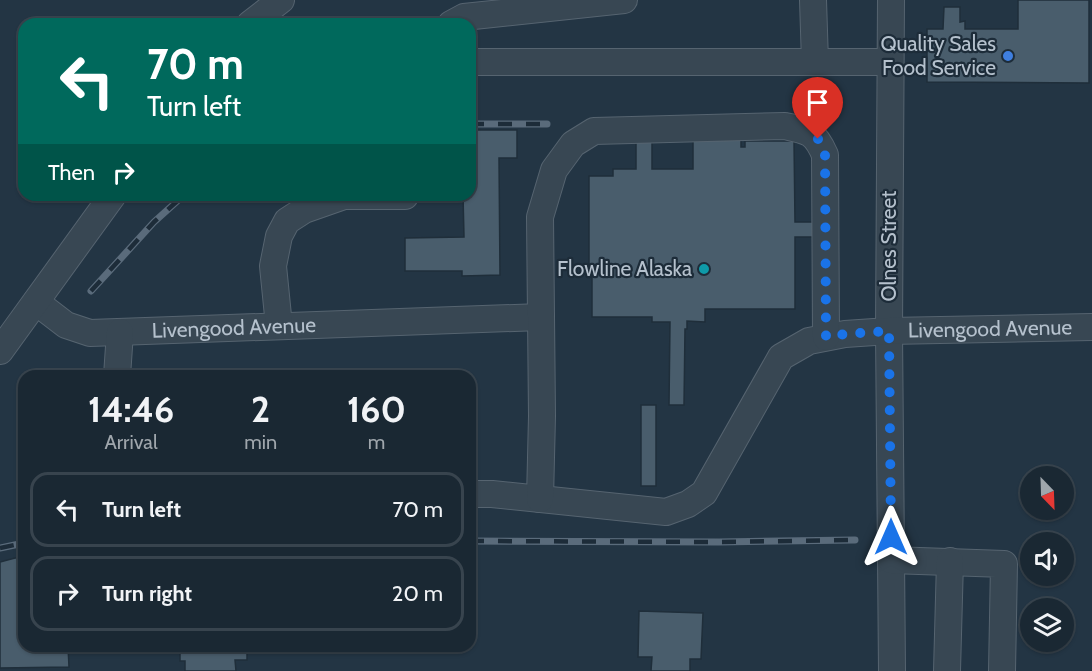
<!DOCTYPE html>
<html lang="en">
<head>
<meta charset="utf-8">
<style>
	:root { --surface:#1a2833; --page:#23303b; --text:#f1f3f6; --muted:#9fa6ac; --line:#38444e }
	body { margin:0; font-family:Cabin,sans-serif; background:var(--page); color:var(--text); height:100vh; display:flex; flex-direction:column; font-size:22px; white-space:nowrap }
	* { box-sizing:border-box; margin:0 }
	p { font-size:20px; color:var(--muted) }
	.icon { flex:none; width:33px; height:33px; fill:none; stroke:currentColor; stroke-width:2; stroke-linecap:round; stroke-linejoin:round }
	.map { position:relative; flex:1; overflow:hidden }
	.drawer { position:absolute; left:18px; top:370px; width:458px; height:282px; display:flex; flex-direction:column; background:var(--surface); border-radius:18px; box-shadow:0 2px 4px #0004,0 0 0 2px var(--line) }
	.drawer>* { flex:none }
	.banner { position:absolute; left:18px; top:18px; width:458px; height:183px; border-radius:18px; box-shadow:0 2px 4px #0004,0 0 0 2px var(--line); background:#00695c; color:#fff; overflow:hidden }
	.needle { width:39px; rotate:157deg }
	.buttons { position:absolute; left:1020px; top:466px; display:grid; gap:12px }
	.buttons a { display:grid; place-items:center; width:54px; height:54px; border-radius:50%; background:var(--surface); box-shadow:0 2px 4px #0004,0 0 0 2px var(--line); font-size:30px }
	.pin { position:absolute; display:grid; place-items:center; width:51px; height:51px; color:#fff; margin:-62px -26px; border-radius:50% 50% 50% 0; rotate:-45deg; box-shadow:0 0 6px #0007 }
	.pin .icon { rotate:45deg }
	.me { position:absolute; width:66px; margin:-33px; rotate:0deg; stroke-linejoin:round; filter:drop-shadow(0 0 4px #0008) }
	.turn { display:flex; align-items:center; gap:21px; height:126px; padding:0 30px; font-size:27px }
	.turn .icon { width:78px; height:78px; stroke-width:2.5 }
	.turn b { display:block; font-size:42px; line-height:51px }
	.then { display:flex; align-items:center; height:57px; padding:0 30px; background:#0003; gap:12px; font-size:22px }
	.eta { display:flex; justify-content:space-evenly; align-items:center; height:102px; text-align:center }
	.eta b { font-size:36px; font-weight:800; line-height:42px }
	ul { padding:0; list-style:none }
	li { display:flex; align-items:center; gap:18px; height:75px; margin:0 12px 9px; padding:0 18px; border:3px solid var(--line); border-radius:18px }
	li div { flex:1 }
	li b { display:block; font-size:22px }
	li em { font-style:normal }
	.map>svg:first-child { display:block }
	.building { fill:#495d6c; stroke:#1f2e3a; stroke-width:1.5 }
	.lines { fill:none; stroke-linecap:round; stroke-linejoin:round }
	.minor-casing { stroke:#566470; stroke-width:28 }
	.minor { stroke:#384753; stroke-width:26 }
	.rail-casing { stroke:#5a6b7b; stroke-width:7 }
	.rail { stroke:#1d2c39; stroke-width:4.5; stroke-dasharray:14; stroke-linecap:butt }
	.route { stroke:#1a73e8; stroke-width:10; stroke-dasharray:0 18 }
	.shop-dot { fill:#3f7fe0; stroke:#1d2c39; stroke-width:2 }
	.culture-dot { fill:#0f9aa8; stroke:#1d2c39; stroke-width:2 }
	.labels { text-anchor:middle; stroke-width:4.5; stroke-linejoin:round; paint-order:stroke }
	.poi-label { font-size:21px; fill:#b5c1cd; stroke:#1d2c39; text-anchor:end }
	.street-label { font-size:21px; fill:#b5c1cd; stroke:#1d2c39 }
</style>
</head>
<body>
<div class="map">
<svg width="1092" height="671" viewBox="0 0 1092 671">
	<rect width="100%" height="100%" fill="#233544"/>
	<g class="building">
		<path d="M1018,0h71v83l-162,-1v-53h16l1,-22h16v15l5,-1v8h53z"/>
		<path d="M470,130h47v28h-18l1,117 -38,1v-5h-57v-33l59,-1 -1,-42h7z"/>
		<path d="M636,137h16v32h41v-29h48v7h4v-6h49l1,81h21v15h-21v72h-90v13l-18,-1v8h-2l-1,76h-15l1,-83h-18v-5h-60v-45h21v-7h-24v-89h24v-7h23z"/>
		<rect x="641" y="405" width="15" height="81"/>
		<path d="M15,558h9v88h44l1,21 -69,1v-106z"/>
		<path d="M639,611l64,2 -2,46h-11v12h-39l1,-14h-14z"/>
		<path d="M180,646h67v14h-12l1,11h-51v-10h-5z"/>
	</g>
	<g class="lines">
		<g class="minor-casing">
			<g id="minor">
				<path d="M813,0l2,62"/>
				<path d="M891,0l-2,331 3,340"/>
				<path d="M250,24l31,-24"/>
				<path d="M451,24l13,-7 160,-17"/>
				<path d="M470,62h420"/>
				<path id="s1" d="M36,302l30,23 24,8 451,-16"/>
				<path d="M279,326l-6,-60 6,-30 8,-15 17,-11 40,-14h61"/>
				<path d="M0,351l113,-156"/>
				<path d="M117,376l3,-44"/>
				<path id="s2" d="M470,494h22l174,18 22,-8 16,-11 77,-136 28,-16 36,-7 44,-3 203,-4"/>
				<path d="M540,499l2,-83 -2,-199 14,-47 19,-26 21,-13 191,-5c24,5 30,6 40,29l1,182"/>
				<path d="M891,560l113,4 -2,107"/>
				<path d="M947,671l3,-110"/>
			</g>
		</g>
		<use href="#minor" class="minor"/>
		<g class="rail-casing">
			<g id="rail">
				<path d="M470,124h77"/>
				<path d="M158,199l5,-4"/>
				<path d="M91,291l63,-69 30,-27"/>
				<path d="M470,541l249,1 136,-2"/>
				<path d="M0,548l24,-5"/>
			</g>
		</g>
		<use href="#rail" class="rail"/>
	</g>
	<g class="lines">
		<path class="route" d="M818,139l7,16 1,182 19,-3 44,-3 2,206"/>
	</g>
	<circle class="shop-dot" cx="1008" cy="56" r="6"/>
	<circle class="culture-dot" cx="704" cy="269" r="6"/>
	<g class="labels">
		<g class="poi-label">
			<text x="996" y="51">Quality Sales<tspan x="996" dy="24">Food Service</tspan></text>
			<text x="692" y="276">Flowline Alaska</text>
		</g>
		<g class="street-label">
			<text transform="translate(889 246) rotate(-90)" y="7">Olnes Street</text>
			<text dy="7" stroke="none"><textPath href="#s1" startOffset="207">Livengood Avenue</textPath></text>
			<text dy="7" stroke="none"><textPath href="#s2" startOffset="610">Livengood Avenue</textPath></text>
		</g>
	</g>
</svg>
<div class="buttons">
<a><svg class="needle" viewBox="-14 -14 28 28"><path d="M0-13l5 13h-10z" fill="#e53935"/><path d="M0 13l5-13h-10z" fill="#9fa6ac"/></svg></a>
<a><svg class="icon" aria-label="sound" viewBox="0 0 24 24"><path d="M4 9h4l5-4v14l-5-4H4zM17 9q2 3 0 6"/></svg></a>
<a><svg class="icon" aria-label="layers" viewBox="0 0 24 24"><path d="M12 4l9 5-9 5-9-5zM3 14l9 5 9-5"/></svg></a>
</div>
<div class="pin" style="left:818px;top:139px;background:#d93025"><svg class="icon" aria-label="arrive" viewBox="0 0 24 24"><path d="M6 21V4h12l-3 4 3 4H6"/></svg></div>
<svg class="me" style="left:891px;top:537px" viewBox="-20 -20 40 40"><path d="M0-17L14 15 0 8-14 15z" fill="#1a73e8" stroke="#fff" stroke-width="4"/></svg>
<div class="banner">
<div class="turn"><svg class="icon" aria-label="left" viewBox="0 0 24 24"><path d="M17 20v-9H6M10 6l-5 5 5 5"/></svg><div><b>70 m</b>Turn left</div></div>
<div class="then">Then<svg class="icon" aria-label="right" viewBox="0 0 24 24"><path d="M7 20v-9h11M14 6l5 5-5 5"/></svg></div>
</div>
<section class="drawer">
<div class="eta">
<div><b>14:46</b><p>Arrival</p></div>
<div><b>2</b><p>min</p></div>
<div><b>160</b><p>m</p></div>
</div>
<ul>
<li><svg class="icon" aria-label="left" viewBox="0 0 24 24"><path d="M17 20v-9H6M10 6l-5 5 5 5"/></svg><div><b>Turn left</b></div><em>70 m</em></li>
<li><svg class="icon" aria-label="right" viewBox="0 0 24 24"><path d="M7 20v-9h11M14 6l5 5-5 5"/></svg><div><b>Turn right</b></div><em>20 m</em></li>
</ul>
</section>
</div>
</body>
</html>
